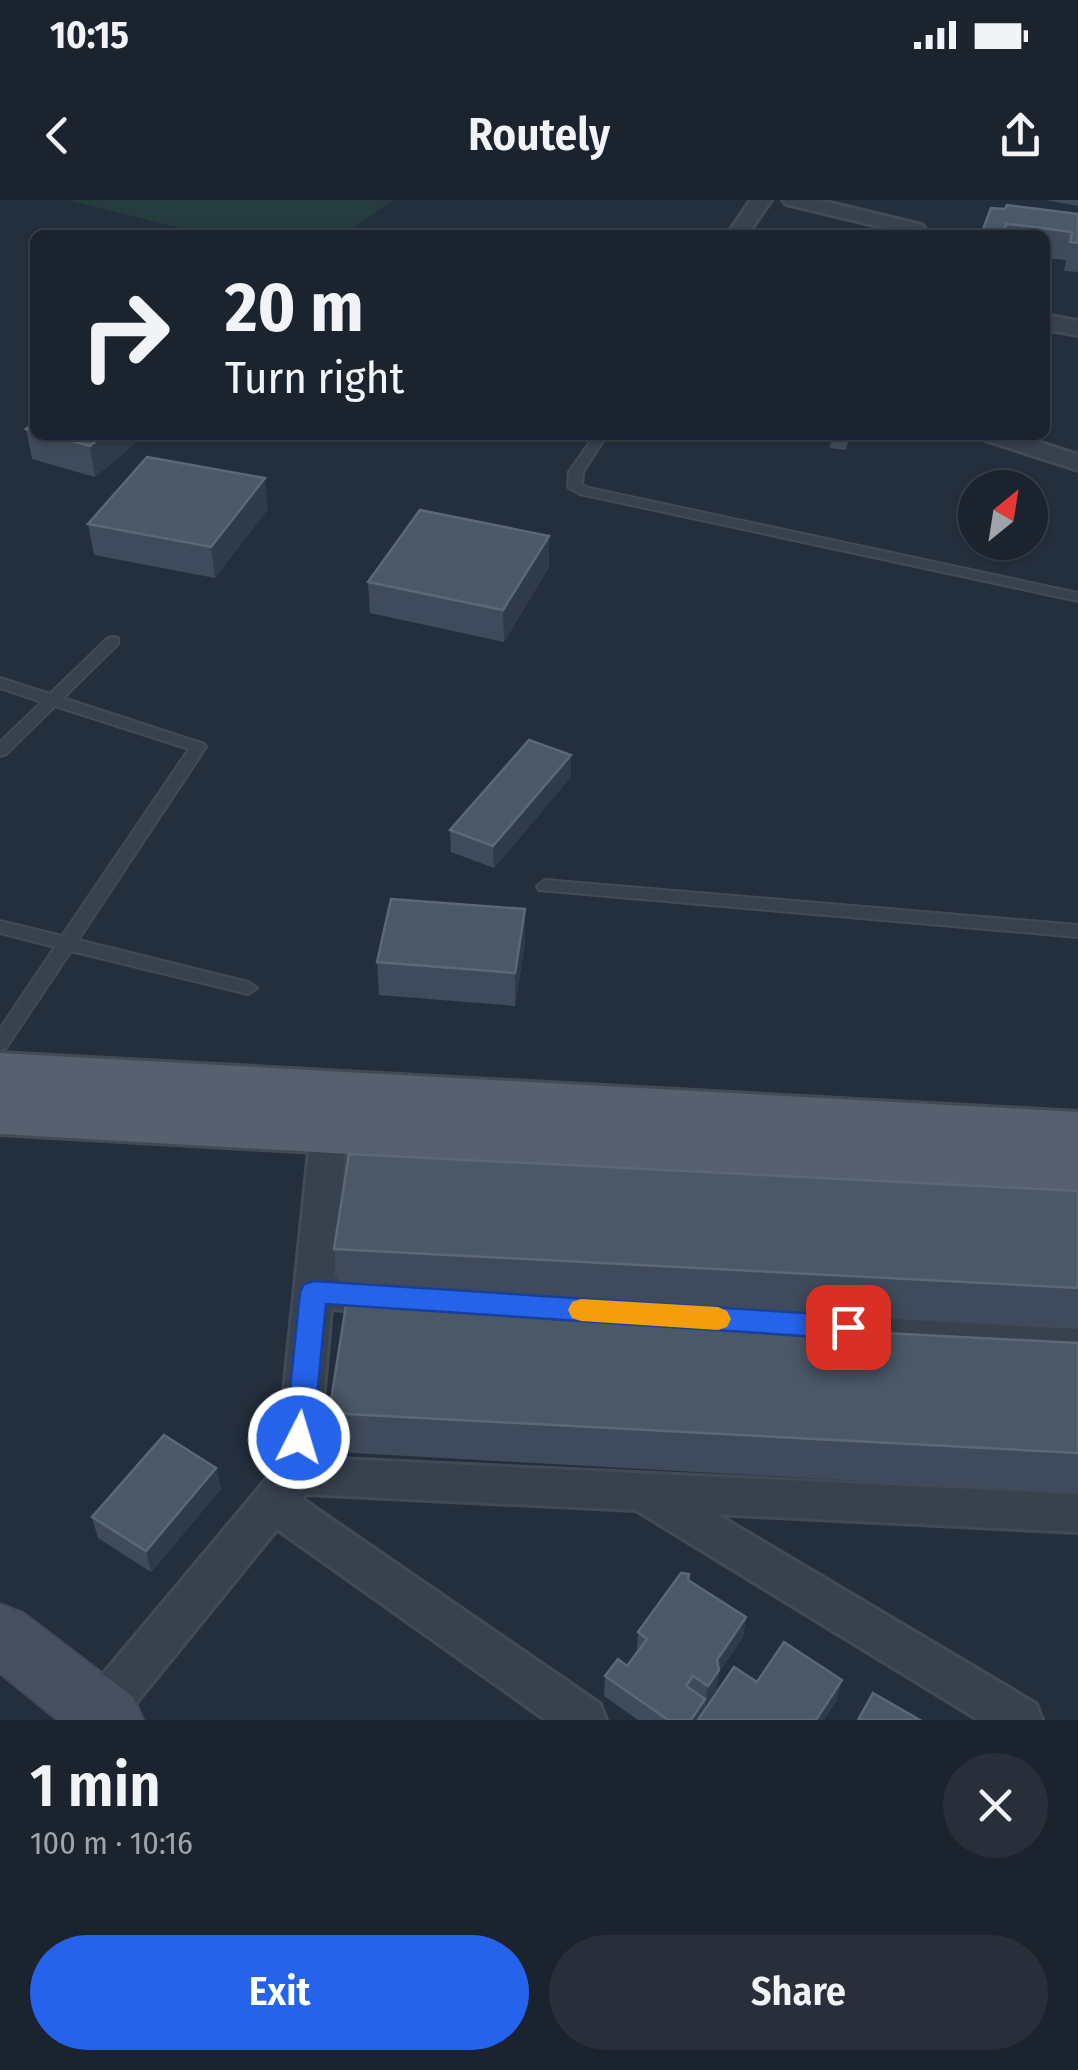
<!DOCTYPE html>
<html lang="en">
<head>
<meta charset="utf-8">
<style>
	:root { --surface:#1b232e; --page:#282f3a; --text:#f1f3f6; --muted:#a0a4aa; --line:#39404a; --accent:#2563eb }
	body { margin:0; font-family:"Fira Sans Condensed",sans-serif; background:var(--page); color:var(--text); height:100vh; display:flex; flex-direction:column; font-size:38px; white-space:nowrap }
	* { box-sizing:border-box; margin:0 }
	p { font-size:32px; color:var(--muted) }
	.icon { flex:none; width:55px; height:55px; fill:none; stroke:currentColor; stroke-width:2; stroke-linecap:round; stroke-linejoin:round }
	.map { position:relative; height:1520px; overflow:hidden }
	.panel { display:flex; flex-direction:column; background:var(--surface); flex:1 }
	.panel>* { flex:none }
	.banner { position:absolute; left:30px; top:30px; width:1020px; height:210px; border-radius:15px; box-shadow:0 2px 8px #0004,0 0 0 2px var(--line); background:#1b232e; color:var(--text); overflow:hidden }
	.needle { width:65px; rotate:30deg }
	.tools { position:absolute; left:958px; top:270px; display:grid; gap:20px }
	.tools a { display:grid; place-items:center; width:90px; height:90px; border-radius:50%; background:var(--surface); box-shadow:0 2px 8px #0004,0 0 0 2px var(--line); font-size:50px }
	.pin { position:absolute; display:grid; place-items:center; width:85px; height:85px; color:#fff; margin:-42px; border-radius:20px; box-shadow:0 5px 15px #0006 }
	.me { position:absolute; width:110px; margin:-55px; rotate:5deg; stroke-linejoin:round; filter:drop-shadow(0 0 8px #0008) }
	.turn { display:flex; align-items:center; gap:35px; height:210px; padding:0 30px; font-size:45px }
	.turn .icon { width:130px; height:130px; stroke-width:2.5 }
	.turn b { display:block; font-size:70px; line-height:85px }
	.round { display:grid; place-items:center; flex:none; width:105px; height:105px; border-radius:52px; background:var(--page) }
	.summary { display:flex; align-items:center; justify-content:space-between; height:170px; padding:0 30px }
	h1 { font-size:60px; font-weight:600; line-height:75px }
	.cta { display:flex; gap:20px; margin-top:auto; padding:20px 30px }
	.cta a { flex:1; height:115px; border-radius:60px; background:var(--accent); color:#fff; font-size:40px; font-weight:600; line-height:115px; text-align:center }
	.cta a+a { background:var(--page); color:var(--text) }
	.status { display:flex; justify-content:space-between; align-items:center; height:70px; padding:0 50px; background:var(--surface); direction:ltr }
	.status svg { height:28px; fill:currentColor }
	header { display:flex; justify-content:space-between; align-items:center; height:130px; padding:0 30px; background:var(--surface); font-size:45px; font-weight:600 }
	.map>svg:first-child { display:block }
	.green { fill:#263c3f }
	.lines { fill:none; stroke-linecap:round; stroke-linejoin:round }
	.lane-casing { stroke:#414a57; stroke-width:4 }
	.street-casing { stroke:#414a57; stroke-width:6 }
	.secondary-casing { stroke:#414a57; stroke-width:4 }
	.primary-casing { stroke:#414a57; stroke-width:6 }
	.lane { fill:#38414e; fill-rule:evenodd }
	.street { fill:#38414e; fill-rule:evenodd }
	.secondary { fill:#465061; fill-rule:evenodd }
	.primary { fill:#56606e; fill-rule:evenodd }
	.wall { fill:#3f4b5c }
	.shaded-wall { fill:#2f3b4b }
	.building { fill:#4b5868; stroke:#5c6777; stroke-width:2.5 }
	.route { fill:#2563eb; stroke:#184099; stroke-width:2.5 }
	.slow { fill:#f59e0b }
</style>
</head>
<body>
<div class="status"><b>10:15</b><svg viewBox="0 0 49 12"><path d="M0 12V9h3v3zM5 12V6h3v6zM10 12V3h3v9zM15 12V0h3v12zM26 1h20v11H26zM47 4h2v5h-2z"/></svg></div>
<header><svg class="icon" aria-label="back" viewBox="0 0 24 24"><path d="M15 5l-7 7 7 7"/></svg>Routely<svg class="icon" aria-label="share" viewBox="0 0 24 24"><path d="M12 15V3M7 8l5-5 5 5M5 13v7h14v-7"/></svg></header>
<div class="map">
<svg width="1078" height="1520" viewBox="0 0 1078 1520">
	<rect width="100%" height="100%" fill="#242f3e"/>
	<path class="green" d="M68,0h325l-50,35h-135z"/>
	<g class="lines">
		<g class="lane-casing">
			<g id="lane">
				<path d="M595,235h12l-24,37 -1,13 7,3 489,105v8l-498,-107 -12,-7 1,-15z"/>
				<path d="M113,437l5,1v6l-55,54 141,46 2,3 -128,193 170,42 9,6 -9,6 -177,-43 -65,97 -6,2v-21l55,-82 -55,-14v-12l62,15 127,-187 -134,-43 -49,48 -6,2v-14l42,-40 -42,-14v-10l50,16 58,-56z"/>
				<path d="M545,680l533,45v12l-539,-47 -2,-4z"/>
			</g>
		</g>
		<g class="street-casing">
			<g id="street">
				<path d="M751,0h20l-24,35h-20z"/>
				<path d="M783,0h35l104,25 3,4 -3,6h-20l1,-3 -117,-28z"/>
				<path d="M1045,115l33,6v14l-33,-6z"/>
				<path d="M981,235h36l61,20v15l-93,-30z"/>
				<path d="M329,918l12,4 6,10 -13,146 744,48v32l-747,-49 -13,149 760,36v38l-362,-18 320,190 6,16h-63l-343,-210 -330,-16 -4,5 298,205 6,16h-60l-269,-191 -155,191h-41l-3,-8 6,-15 192,-229 35,-336 6,-10z"/>
			</g>
		</g>
		<g class="secondary-casing">
			<path id="secondary" d="M0,1404l23,9 110,84 10,23h-85l-58,-47z"/>
		</g>
		<g class="primary-casing">
			<path id="primary" d="M0,853l1078,59v84l-1078,-62z"/>
		</g>
		<use href="#lane" class="lane"/>
		<use href="#street" class="street"/>
		<use href="#secondary" class="secondary"/>
		<use href="#primary" class="primary"/>
	</g>
	<g class="wall">
		<path d="M1045,0h33v6z"/>
		<path d="M991,8l87,6v58l-14,-1 2,-11 -21,-2v-23h-63z"/>
		<path d="M35,221v14h110l-50,42 -63,-18 -6,-30z"/>
		<path d="M832,235h18l-4,15 -16,-2z"/>
		<path d="M268,309l-53,69 -121,-23 -6,-31z"/>
		<path d="M549,367l-45,75 -134,-29 -2,-31z"/>
		<path d="M571,555v22l-77,91 -43,-16 -1,-22z"/>
		<path d="M525,709v33l-10,64 -136,-11 -2,-33z"/>
		<path d="M1078,991v138l-739,-40 -5,-40z"/>
		<path d="M1078,1143v150l-743,-41 -6,-39z"/>
		<path d="M216,1268l5,21 -70,83 -53,-34 -6,-21z"/>
		<path d="M688,1380l58,37 -3,20 -24,35 -3,18 -11,15 -1,7 53,-30 80,18 -13,20h-186l-34,-24 1,-20 22,-10 10,-14 1,-20z"/>
	</g>
	<g class="shaded-wall">
		<path d="M104,235h41l-50,42 -5,-31z"/>
		<path d="M265,278l3,31 -53,69 -4,-31z"/>
		<path d="M549,336v31l-45,75 -1,-32z"/>
		<path d="M571,555v22l-77,91 -1,-22z"/>
		<path d="M525,709v33l-10,64v-33z"/>
		<path d="M216,1268l5,21 -70,83 -5,-21z"/>
		<path d="M746,1417l-3,20 -24,35 -3,18 -11,16 3,-20 9,-26z"/>
		<path d="M842,1480l-5,20 -13,20h-8z"/>
		<path d="M705,1499l-3,21h-11z"/>
	</g>
	<g class="building">
		<path d="M1007,5l71,9v29l-8,-1 2,-10 -53,-7 -13,-1 -3,10 -21,-2 9,-24 14,1z"/>
		<path d="M35,221v10l-9,-2z"/>
		<path d="M49,235h55l-14,11z"/>
		<path d="M832,235h17l-1,4 -17,-2z"/>
		<path d="M147,257l118,21 -54,69 -123,-23z"/>
		<path d="M420,310l129,26 -46,74 -135,-28z"/>
		<path d="M529,540l42,15 -78,91 -43,-16z"/>
		<path d="M391,699l134,10 -10,64 -138,-11z"/>
		<path d="M349,954l729,37v97l-744,-39z"/>
		<path d="M346,1105l732,38v110l-749,-40z"/>
		<path d="M164,1235l52,33 -70,83 -54,-34z"/>
		<path d="M681,1373l8,1 -1,6 58,37 -29,43 2,10 -11,16 -15,-10 -7,10 19,13 -14,21h-23l-63,-44 13,-17 9,7 20,-27 -9,-7z"/>
		<path d="M784,1442l58,38 -26,40h-118l36,-53 23,15z"/>
		<path d="M873,1493l47,27h-62z"/>
	</g>
	<path class="route" d="M314,1081l534,35 10,3 4,8 -4,8 -10,4 -522,-35 -13,134 -4,9 -10,4 -10,-4 -4,-9 15,-146 4,-8z"/>
	<path class="slow" d="M581,1099l137,8 9,4 4,8 -4,8 -9,3 -137,-9 -9,-3 -4,-8 4,-8z"/>
</svg>
<div class="tools">
<a><svg class="needle" viewBox="-14 -14 28 28"><path d="M0-13l5 13h-10z" fill="#e53935"/><path d="M0 13l5-13h-10z" fill="#a0a4aa"/></svg></a>
</div>
<div class="pin" style="left:848px;top:1127px;background:#d93025"><svg class="icon" aria-label="arrive" viewBox="0 0 24 24"><path d="M6 21V4h12l-3 4 3 4H6"/></svg></div>
<svg class="me" style="left:299px;top:1238px" viewBox="-20 -20 40 40"><circle r="17" fill="#2563eb" stroke="#fff" stroke-width="3"/><path d="M0-11L8 9 0 5-8 9z" fill="#fff"/></svg>
<div class="banner">
<div class="turn"><svg class="icon" aria-label="right" viewBox="0 0 24 24"><path d="M7 20v-9h11M14 6l5 5-5 5"/></svg><div><b>20 m</b>Turn right</div></div>
</div>
</div>
<section class="panel">
<div class="summary"><div><h1>1 min</h1><p>100 m · 10:16</p></div><a class="round"><svg class="icon" aria-label="close" viewBox="0 0 24 24"><path d="M6 6l12 12M18 6L6 18"/></svg></a></div>
<div class="cta"><a>Exit</a><a>Share</a></div>
</section>
</body>
</html>
